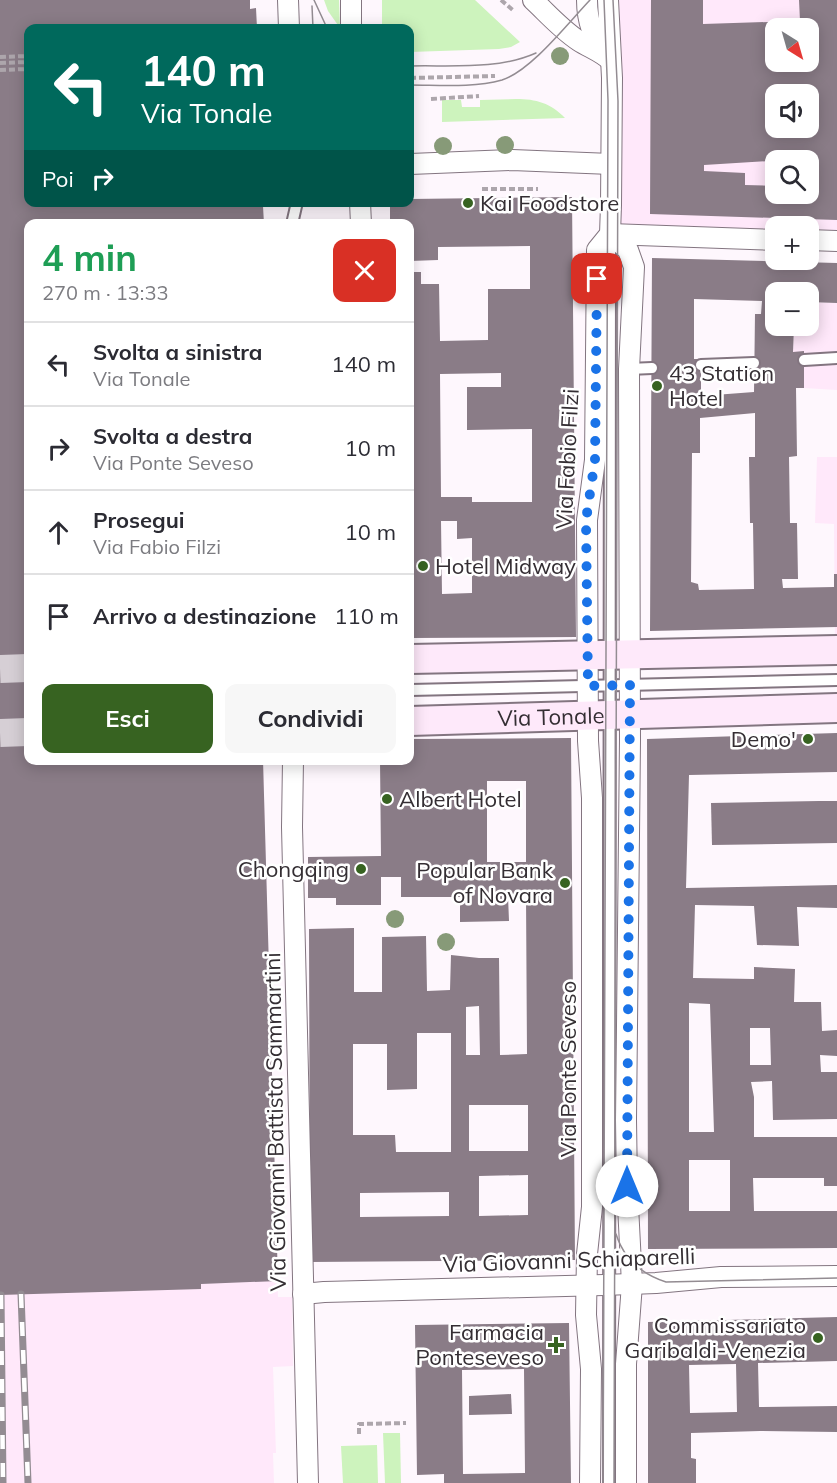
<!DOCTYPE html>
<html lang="it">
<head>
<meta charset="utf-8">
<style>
	:root { --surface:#fff; --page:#f7f7f7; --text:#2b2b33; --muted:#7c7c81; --line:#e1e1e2; --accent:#376321 }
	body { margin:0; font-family:Mulish,sans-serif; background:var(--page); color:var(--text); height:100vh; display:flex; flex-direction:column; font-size:22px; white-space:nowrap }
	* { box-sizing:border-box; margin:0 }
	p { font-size:20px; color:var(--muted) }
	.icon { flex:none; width:33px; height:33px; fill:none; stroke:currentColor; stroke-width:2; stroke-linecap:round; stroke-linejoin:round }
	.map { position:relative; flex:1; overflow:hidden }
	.details { position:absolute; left:24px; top:219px; width:390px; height:546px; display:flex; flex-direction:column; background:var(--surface); border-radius:12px; box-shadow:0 3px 15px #0003 }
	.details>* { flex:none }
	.top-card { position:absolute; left:24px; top:24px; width:390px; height:183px; border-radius:12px; box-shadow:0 3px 15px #0003; background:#00695c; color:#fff; overflow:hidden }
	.needle { width:39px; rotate:143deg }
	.buttons { position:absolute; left:765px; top:18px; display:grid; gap:12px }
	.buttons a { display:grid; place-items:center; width:54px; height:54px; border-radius:12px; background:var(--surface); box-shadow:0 3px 15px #0003; font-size:30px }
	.pin { position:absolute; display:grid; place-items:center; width:51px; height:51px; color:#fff; margin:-26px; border-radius:12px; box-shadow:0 3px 9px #0006 }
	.me { position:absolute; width:66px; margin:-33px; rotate:0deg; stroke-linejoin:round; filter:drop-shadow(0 0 4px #0008) }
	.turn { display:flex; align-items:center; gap:21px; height:126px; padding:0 18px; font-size:27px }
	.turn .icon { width:78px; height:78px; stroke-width:2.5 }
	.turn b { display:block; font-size:42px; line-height:51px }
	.then { display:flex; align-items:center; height:57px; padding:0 18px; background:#0003; gap:12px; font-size:22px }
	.round { display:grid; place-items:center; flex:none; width:63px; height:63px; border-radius:12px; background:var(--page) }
	.summary { display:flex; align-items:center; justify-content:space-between; height:102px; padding:0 18px }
	h1 { font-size:36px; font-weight:700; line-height:45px; color:#1e9e55 }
	.primary-button { display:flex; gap:12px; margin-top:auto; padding:12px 18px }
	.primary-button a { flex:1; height:69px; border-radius:12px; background:var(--accent); color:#fff; font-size:24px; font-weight:700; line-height:69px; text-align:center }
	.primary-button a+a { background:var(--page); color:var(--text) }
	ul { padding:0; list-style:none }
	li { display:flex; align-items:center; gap:18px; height:84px; padding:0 18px; border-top:2px solid var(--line) }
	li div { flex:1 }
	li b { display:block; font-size:22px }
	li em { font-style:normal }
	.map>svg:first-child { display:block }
	.built { fill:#ffe8fa; fill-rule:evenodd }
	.green { fill:#cdf3bd }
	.building { fill:#8a7c87; fill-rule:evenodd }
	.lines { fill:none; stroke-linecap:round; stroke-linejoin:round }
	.secondary-tunnel { stroke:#d6cfd5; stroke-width:28; stroke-dasharray:28 14; stroke-linecap:butt }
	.service-casing { stroke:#837580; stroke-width:14 }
	.minor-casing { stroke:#837580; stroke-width:22 }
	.secondary-casing { stroke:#837580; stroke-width:32 }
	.path { stroke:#ada6ac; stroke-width:4; stroke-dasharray:6 3; stroke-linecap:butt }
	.service { stroke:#fff; stroke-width:10 }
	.minor { stroke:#fff; stroke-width:20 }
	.secondary { stroke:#fee9fa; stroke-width:28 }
	.tram { stroke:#938c92; stroke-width:1.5 }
	.rail-casing { stroke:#938c92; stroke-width:7 }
	.rail { stroke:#fff; stroke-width:4.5; stroke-dasharray:14; stroke-linecap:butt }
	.tree { fill:#879a78 }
	.route { stroke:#1a73e8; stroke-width:10; stroke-dasharray:0 18 }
	.poi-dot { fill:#376321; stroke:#fff; stroke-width:2 }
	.labels { text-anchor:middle; stroke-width:5; stroke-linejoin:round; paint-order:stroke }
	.poi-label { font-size:22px; fill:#342e33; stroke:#fff; text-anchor:end }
	.street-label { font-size:22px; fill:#342e33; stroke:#fff }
</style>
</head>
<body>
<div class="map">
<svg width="837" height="1483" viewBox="0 0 837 1483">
	<rect width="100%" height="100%" fill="#fef7fd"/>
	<g class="built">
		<path d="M610,0h227v239l-28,-1 -1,-12h-32l-1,11 -161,-5zM776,28h32v34h-32zM776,94h32v34h-32zM776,160h32v34h-32z"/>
		<path d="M28,147v613l235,1 15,536h14l1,69 -20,1 3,86h-3l1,30h-274v-1335z"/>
		<path d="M809,302l28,1v87l-33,-2v-36h-11l1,-26h14z"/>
		<path d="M817,457h20v186h-2l-1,-119 -19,-1z"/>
	</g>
	<g class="green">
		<path d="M324,0h15l1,28 -12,-17z"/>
		<path d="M382,0h93l45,42 -9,5 -12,2 -89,3v-24h-28z"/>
		<path d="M516,99c20,0 35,4 49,19l-123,4v-22h19l1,7h18v-7z"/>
		<path d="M383,1433h17l1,50h-16z"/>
		<path d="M377,1445l1,38h-35l-2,-37z"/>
	</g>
	<g class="building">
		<path d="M0,0h250v9l6,-1 1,20h-229v174h228v4h7l1,18h-236v536h235l15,521 -77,3v5l-201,6z"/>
		<path d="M651,0h52v24l97,-3 -1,-21h38v220l-187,-6zM776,28h32v34h-32zM776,94h32v34h-32zM816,158l1,22 -5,7h-4v7h-32v-8l-31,-1v-12l-41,-2v-6z"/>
		<path d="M572,197l4,440 -166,1v-366h11v12h18l1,57 48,-1v-51h42v-43l-92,1v13l-28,1v-37h-20v-22h20v-3zM501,373v14h-34v43l65,-1v73h-60v-5h-31l-1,-123zM441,521h16v18l15,-1v55l-30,1z"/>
		<path d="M652,258l185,5v40l-29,-1v-10h-32v34h18l-1,26 11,-1v37h-8l1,68 -8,1 1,66h7l1,56h-16l1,9 51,-1v-13h3v53l-187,4zM694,299l68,2 -1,13h-6l-1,78 -53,4v-37h-7zM755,413v44h-6l1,66h3l1,66 -55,1 -1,-6 -7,-2 1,-129h8v-35z"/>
		<path d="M837,733v39l-148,3 -3,113 151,-3v23l-40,-1 2,39 -42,-1 -3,-39 -59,-1 -2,73 61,1v-12l41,2 -1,33h27l1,29 15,-1v26l-17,-1 1,17h16v47l-64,1 -1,-39 -21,1 3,15v40h83v49h-13v-8h-71l1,33h83v37l-189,1 -1,-510zM689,1003l21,1 4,128h-25zM750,1028h20l1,37h-21zM689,1160h41v51h-41z"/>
		<path d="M571,738l4,522 -265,2 -1,-333 45,-1v64h28v-55l44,-1 1,55 23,-1 1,-35 28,3h20l1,97 27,-1 -1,-158h-18l1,25 -49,1v-25h-59v-20h-20v28h-45v-7h-28v-41l73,-1 -1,-96h30v-21zM487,781h39v81h-39zM479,1006l1,49h-14v-48zM417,1033h34v119h-55l-1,-17h-42v-91h34v46l30,-1zM469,1105h59v46h-59zM528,1175v40l-49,1v-40zM449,1192v24l-89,1v-24z"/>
		<path d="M819,801h18v42l-125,2 -1,-42z"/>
		<path d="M837,1317v44l-79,2 1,44 78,-1v26l-77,-1 -69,2v25l5,1v24h-48v-161zM736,1364l1,48 -47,1 -1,-48z"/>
		<path d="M569,1323l2,160h-127v-9l-27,1 -2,-150zM524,1369l1,104 -62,1 -1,-104z"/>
		<path d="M511,1394l1,20 -43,1v-19z"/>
	</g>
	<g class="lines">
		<g class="secondary-tunnel">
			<path d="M0,669l28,-1"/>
			<path d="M0,733l28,-1"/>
		</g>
		<g class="service-casing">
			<g id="service">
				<path d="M292,224l5,-22"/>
				<path d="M804,360l33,-2"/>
				<path d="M701,365l53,-2"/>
				<path d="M629,369l23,-1"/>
				<path d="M410,690l427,-10"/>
				<path d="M609,1483l1,-1246"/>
			</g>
		</g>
		<g class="minor-casing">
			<g id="minor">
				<path d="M288,0l1,28"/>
				<path d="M351,0v28"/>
				<path d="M533,0c15,14 29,30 46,41 11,7 23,11 32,20"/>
				<path d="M587,0c0,21 6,39 19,56"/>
				<path d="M410,164l102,-4 99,4"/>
				<path d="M360,202l1,22"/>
				<path d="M610,234l18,16 6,17 -5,102 1,371 -4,380 1,66 5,98 -6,80v119"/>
				<path d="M610,234l166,6"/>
				<path d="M808,240l29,1"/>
				<path d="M293,760l-1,67 16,656"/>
				<path d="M303,1294l21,-2 280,-7 52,-2 65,-6 116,-1"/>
				<path d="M590,1483l1,-114 -5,-54 1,-61 5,-47v-409l-4,-57 -1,-221 8,-60 2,-210 13,-16 1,-29 1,-127 -4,-78"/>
			</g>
		</g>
		<g class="secondary-casing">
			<g id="secondary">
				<path d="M410,659l427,-9"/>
				<path id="s1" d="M410,721l427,-13"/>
			</g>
		</g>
		<g class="path">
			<path d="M501,0l13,11"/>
			<path d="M0,57l28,-1"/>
			<path d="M0,63l28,-1"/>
			<path d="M0,70l28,-1"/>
			<path d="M410,78l85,-2"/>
			<path d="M431,99l48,-3"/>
			<path d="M482,189h56"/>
			<path d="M216,760v2"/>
			<path d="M359,1434v-10l47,-1"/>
		</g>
		<use href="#service" class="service"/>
		<use href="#minor" class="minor"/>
		<use href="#secondary" class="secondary"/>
		<g class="tram">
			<path d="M314,0l13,28"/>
			<path d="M613,0l5,101 -4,1382"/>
			<path d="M312,6l1,22"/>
			<path d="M410,66c41,-1 88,4 126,-13"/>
			<path d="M410,85c29,0 63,3 92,-5 29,-9 66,-57 88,-80"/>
			<path d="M616,1234c8,25 25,40 50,48l171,-4"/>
			<path d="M603,1483l5,-1383 -4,-100"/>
		</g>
		<g class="rail-casing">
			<g id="rail">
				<path d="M21,1294l7,189"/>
				<path d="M1,1295l2,188"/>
			</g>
		</g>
		<use href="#rail" class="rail"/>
	</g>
	<g class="tree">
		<circle cx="560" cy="56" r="9"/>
		<circle cx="505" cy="145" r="9"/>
		<circle cx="443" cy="146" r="9"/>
		<circle cx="395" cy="919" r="9"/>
		<circle cx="446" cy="942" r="9"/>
	</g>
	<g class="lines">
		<path class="route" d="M597,279l-2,181 -9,60 2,166 42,-1 -3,501"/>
	</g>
	<g class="poi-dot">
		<circle cx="468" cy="203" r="6"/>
		<circle cx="657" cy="386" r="6"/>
		<circle cx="423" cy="566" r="6"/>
		<circle cx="808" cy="739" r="6"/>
		<circle cx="387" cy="799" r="6"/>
		<circle cx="361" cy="869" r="6"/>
		<circle cx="565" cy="883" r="6"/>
		<circle cx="818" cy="1338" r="6"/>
		<path d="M553 1336h6v6h6v6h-6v6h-6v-6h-6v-6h6z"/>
	</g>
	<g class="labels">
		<g class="poi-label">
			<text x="480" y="211" text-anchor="start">Kai Foodstore</text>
			<text x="669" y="381" text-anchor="start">43 Station<tspan x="669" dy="25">Hotel</tspan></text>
			<text x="435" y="574" text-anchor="start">Hotel Midway</text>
			<text x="796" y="747">Demo'</text>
			<text x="399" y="807" text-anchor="start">Albert Hotel</text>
			<text x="349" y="877">Chongqing</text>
			<text x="553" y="878">Popular Bank<tspan x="553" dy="25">of Novara</tspan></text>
			<text x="806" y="1333">Commissariato<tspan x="806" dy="25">Garibaldi-Venezia</tspan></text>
			<text x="544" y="1340">Farmacia<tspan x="544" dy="25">Ponteseveso</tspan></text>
		</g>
		<g class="street-label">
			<text transform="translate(567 459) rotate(-87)" y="8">Via Fabio Filzi</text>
			<text dy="8" stroke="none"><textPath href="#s1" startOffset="141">Via Tonale</textPath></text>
			<text transform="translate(568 1069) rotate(-90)" y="8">Via Ponte Seveso</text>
			<text transform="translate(275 1122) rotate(-91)" y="8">Via Giovanni Battista Sammartini</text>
			<text transform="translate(569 1260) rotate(-2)" y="8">Via Giovanni Schiaparelli</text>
		</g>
	</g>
</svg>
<div class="buttons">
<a><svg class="needle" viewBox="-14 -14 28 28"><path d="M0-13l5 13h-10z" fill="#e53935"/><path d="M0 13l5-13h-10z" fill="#7c7c81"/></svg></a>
<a><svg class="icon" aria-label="sound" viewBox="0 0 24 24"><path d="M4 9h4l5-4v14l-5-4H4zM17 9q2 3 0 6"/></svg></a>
<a><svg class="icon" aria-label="search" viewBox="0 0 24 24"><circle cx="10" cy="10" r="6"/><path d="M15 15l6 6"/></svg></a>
<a>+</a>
<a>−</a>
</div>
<div class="pin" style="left:597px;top:279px;background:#d93025"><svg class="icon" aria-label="arrive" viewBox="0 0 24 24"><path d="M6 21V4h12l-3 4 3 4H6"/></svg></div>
<svg class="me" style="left:627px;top:1186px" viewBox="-20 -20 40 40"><circle r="19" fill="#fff"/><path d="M0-13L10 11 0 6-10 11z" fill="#1a73e8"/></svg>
<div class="top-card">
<div class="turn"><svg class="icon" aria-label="left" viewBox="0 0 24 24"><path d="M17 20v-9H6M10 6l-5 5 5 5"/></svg><div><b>140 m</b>Via Tonale</div></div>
<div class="then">Poi<svg class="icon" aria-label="right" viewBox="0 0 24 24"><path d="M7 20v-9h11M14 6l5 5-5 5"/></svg></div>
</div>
<section class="details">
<div class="summary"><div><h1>4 min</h1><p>270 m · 13:33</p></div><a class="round" style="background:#d93025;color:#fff"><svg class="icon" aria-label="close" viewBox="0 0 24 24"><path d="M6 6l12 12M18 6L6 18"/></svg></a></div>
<ul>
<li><svg class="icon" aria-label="left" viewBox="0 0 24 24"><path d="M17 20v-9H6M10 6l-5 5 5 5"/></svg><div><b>Svolta a sinistra</b><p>Via Tonale</p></div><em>140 m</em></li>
<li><svg class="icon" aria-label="right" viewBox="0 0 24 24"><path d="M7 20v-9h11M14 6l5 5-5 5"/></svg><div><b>Svolta a destra</b><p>Via Ponte Seveso</p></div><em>10 m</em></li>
<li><svg class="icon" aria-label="ahead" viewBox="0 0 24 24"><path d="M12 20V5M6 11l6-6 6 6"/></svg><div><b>Prosegui</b><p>Via Fabio Filzi</p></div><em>10 m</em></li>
<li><svg class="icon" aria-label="arrive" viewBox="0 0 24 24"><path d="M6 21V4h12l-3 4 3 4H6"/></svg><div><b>Arrivo a destinazione</b></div><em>110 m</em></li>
</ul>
<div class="primary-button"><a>Esci</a><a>Condividi</a></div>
</section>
</div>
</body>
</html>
